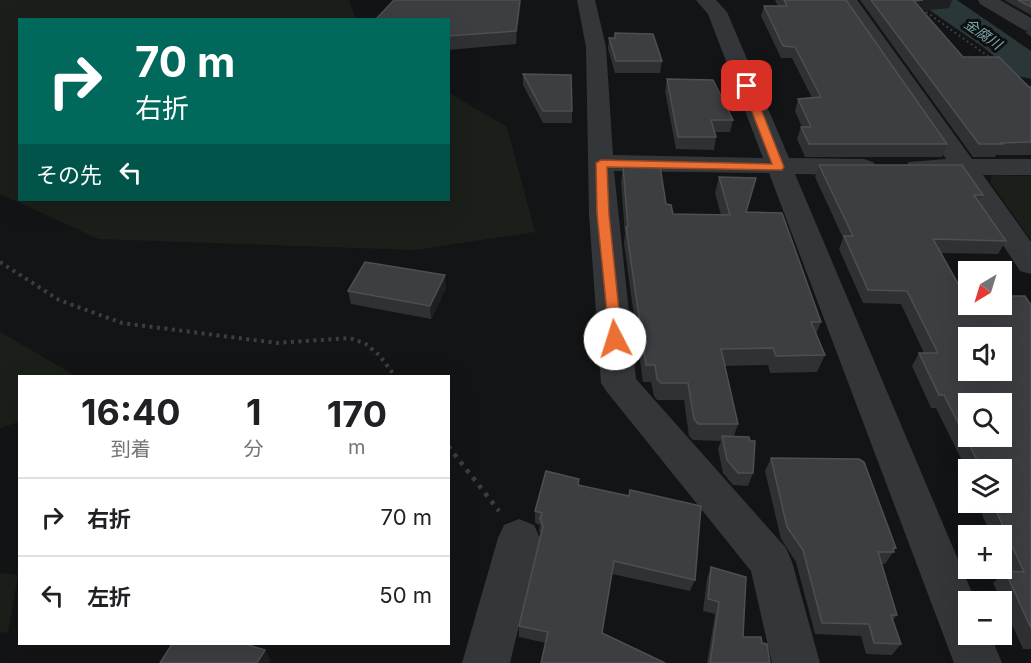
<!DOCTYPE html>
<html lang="ja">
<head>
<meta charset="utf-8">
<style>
	:root { --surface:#fff; --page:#f6f6f6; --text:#202124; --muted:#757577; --line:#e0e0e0 }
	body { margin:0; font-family:Inter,"Noto Sans JP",sans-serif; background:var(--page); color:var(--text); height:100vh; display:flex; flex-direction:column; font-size:22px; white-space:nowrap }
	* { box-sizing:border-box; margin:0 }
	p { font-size:20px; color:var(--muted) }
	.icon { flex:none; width:33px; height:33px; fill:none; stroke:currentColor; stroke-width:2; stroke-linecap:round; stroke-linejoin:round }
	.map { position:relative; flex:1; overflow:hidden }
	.side { position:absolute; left:18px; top:375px; width:432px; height:270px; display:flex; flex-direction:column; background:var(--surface); border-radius:0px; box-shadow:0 6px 24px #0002 }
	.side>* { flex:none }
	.hud { position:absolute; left:18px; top:18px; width:432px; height:183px; border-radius:0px; box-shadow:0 6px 24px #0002; background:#00695c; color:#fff; overflow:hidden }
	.needle { width:39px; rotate:218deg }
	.buttons { position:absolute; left:958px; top:261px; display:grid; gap:12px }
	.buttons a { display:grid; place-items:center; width:54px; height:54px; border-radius:0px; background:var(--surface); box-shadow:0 6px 24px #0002; font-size:30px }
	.pin { position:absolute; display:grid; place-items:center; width:51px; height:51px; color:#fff; margin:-26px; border-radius:12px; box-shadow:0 3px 9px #0006 }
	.me { position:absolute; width:66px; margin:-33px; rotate:355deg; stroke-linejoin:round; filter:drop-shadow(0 0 4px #0008) }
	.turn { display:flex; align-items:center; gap:21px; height:126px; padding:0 18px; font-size:27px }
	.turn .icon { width:78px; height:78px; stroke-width:2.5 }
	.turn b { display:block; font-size:42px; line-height:51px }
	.then { display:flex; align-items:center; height:57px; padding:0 18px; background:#0003; gap:12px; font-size:22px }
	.eta { display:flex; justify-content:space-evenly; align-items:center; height:102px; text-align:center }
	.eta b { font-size:36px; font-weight:700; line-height:42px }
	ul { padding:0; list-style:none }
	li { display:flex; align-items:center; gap:18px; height:78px; padding:0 18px; border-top:2px solid var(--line) }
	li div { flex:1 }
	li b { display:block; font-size:22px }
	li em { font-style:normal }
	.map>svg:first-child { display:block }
	.green { fill:#1b1f19 }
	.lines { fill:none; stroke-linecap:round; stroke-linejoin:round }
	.river { fill:#2a3638; fill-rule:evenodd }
	.path-far2 { stroke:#3a3e40; stroke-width:2; stroke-dasharray:2 3; stroke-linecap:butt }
	.path-far1 { stroke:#3a3e40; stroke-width:4; stroke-dasharray:3 4.5; stroke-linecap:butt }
	.path { stroke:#3a3e40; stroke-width:4.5; stroke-dasharray:4 6; stroke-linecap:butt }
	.minor { fill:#34373a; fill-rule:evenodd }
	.wall { fill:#2f3133 }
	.shaded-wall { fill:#1e1f21 }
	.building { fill:#3c3e41; stroke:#4c5053; stroke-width:1.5; fill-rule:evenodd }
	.route { fill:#ec6f34; stroke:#994822; stroke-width:1.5 }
	.labels { text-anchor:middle; stroke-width:6; stroke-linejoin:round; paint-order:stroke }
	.far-water-label { font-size:14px; font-style:italic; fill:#7da9af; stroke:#0e0f10 }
</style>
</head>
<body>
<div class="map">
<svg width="1031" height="663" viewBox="0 0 1031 663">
	<rect width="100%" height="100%" fill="#131415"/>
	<g class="green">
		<path d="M0,0h349l7,19 -336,1v180h428l1,-107 58,34 28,105 -120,18 -316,-11 -99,-45z"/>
		<path d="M993,175l38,1v64l-41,-58z"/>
		<path d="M0,332l76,44h-56l-1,46 -19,6z"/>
		<path d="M0,573l18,2 -10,57 -8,1z"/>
	</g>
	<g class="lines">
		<path class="river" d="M920,0h37l74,51v28l-13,-3 -35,-29 -58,-40z"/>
		<g class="path-far2">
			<path d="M922,9l70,50"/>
			<path d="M1022,81l9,7"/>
		</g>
		<path class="path-far1" d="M0,262l59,38 63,23 155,20 73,-5 16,6 13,11 16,21"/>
		<path class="path" d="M448,446l51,65"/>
		<g class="minor">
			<path d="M577,0h18l11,47 7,108 150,3 -55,-144 -12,-14h20l11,12 62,146 75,1 9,3 4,5 -4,5 -9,3 -69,-1 181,428h-7v32h21l12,29h-48l-185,-490 -155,-2 22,208 150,169 6,14 28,101h-48l-21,-92 -144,-179 -6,-9 -12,-169 -3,-167z"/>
			<path d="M838,0h19l115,159h59v16h-48l48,67v32l-11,-3 -63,-96h-39l-9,-3 -4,-5 4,-5 37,-3z"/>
			<path d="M978,0h22l31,18v14l-7,-2 -44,-26z"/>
			<path d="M519,519l15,6 6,13 -30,125h-48l36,-125 6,-13z"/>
		</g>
	</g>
	<g class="wall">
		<path d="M394,0h127l-5,44 -68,6v-30z"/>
		<path d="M775,0h71l101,144 -5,13h-137l-8,-18 4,-12h1l-7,-16 3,-12 14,-1 -20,-40h-11l-20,-42 3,-10h14z"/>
		<path d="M860,0h92l-3,8 -27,2 41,47 68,30v68h-35l-1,2h-22z"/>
		<path d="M1004,0h27v15z"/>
		<path d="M1029,26h2v11l-5,-4z"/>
		<path d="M615,33l47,28 -2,12h-45l-7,-24 1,-11h5z"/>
		<path d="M523,74l49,37v12h-29l-20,-38z"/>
		<path d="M667,79l66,41 -3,12h-15l1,5 -2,13 -38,-1 -11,-58z"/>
		<path d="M819,165l164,30 -4,7 27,39 -8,13 -57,-1 24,43 66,9v344h-8l-30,-66 12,-12h2l-5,-11v-24h-11l-9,-22 4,-5 -3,-7h19v-32h-33v5l-33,-67h-5l-19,-42 7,-13h5l-23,-49 -38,-1 -24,-54 4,-11 -28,-61z"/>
		<path d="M623,166l50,48 48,1 -6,-22 4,-16 37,1 -10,34 75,110 -5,12 9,21 -8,17 -47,1 -2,-8 -43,1 13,58 -4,12 19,37 -5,13 -15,-1 -10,-12 -5,-24 3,-8 -28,-1 -4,-4 -5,-36h-27l-3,-4 -3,-14h-8l-19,-139 1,-9 -4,-52z"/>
		<path d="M446,288l-15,31 -80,-15 -3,-13z"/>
		<path d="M771,458l125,90 -11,16h-4l16,51 -4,5 8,24 -9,11 -26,-1 -5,-18 -46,-2 -19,-72 -15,-23 -16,-68z"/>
		<path d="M579,479v6l116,95 -5,11 -78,-17 -66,69 -27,-6v-11l22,-91 -2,-4 1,-6 -5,-2v-12z"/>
		<path d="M711,567l32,70 19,6 8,20h-63l8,-49 -12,-3 4,-32z"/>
	</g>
	<g class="shaded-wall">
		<path d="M520,0h1l-5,44v-13z"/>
		<path d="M923,0h29l-3,8 -39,4 4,-11z"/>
		<path d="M445,275l1,13 -15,31 -1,-13z"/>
		<path d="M265,650l6,10 -2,3h-12z"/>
	</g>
	<g class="building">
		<path d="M394,0h126l-4,31 -68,5v-16l-72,-1z"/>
		<path d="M784,0h62l101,144h-138l-8,-17h10l-13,-28 23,-2 -26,-50 -12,-1 -19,-40h23z"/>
		<path d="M871,0h52l-9,1 49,56h36l30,30h2v55l-30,1 1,1h-23z"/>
		<path d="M1018,0h13v7z"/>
		<path d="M615,33l38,1 9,27h-46l-7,-23h6z"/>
		<path d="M523,74l48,1 1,36h-29z"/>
		<path d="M667,79l46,1 20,40h-22l5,17h-38z"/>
		<path d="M819,165h143l21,30h-9l32,46 -73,-2 32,57h4v8h33v-8h23l6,9v323l-26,-57 19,1 -32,-70h10v-32h-20l-38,-75h-5l-20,-42h19l-31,-62 -39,-1 -24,-54h9zM969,338h33v32h-33zM969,404h33v32h-33z"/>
		<path d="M623,166h37l6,38 5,1 2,9 57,1 -11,-38 37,1 -10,34 36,1 39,109h-10l14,33 -49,1 -3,-8 -52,1 17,75h-40l-4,-5 -6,-36h-27l-4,-4 -2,-14h-9l-20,-138h2z"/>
		<path d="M365,262l80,13 -15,31 -82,-15z"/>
		<path d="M722,436l27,1 1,4h5l-2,32h-15l-11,-13z"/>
		<path d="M771,458l88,1 5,3 32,86h-3l1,4h-16l19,63h-6l10,29 -27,-1 -5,-19 -47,-1 -19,-73 -16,-23z"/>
		<path d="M546,471l33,8 -1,6 51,11 1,-6 71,16 -6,74 -81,-19 -12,72 63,30h-124l7,-31 -29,-6 24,-100 -3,-7 2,-6 -7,-2z"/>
		<path d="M711,567l35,10 -3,60h18l1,6 5,1 3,19h-60l9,-61 -11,-3z"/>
		<path d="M172,644h73l20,6 -8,13h-97z"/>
	</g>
	<path class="route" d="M747,83l5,3 32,81 -2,3 -175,-3 2,47 13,125 -2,3h-10l-13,-128 -1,-51 5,-3 171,4 -30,-78z"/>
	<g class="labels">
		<g class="far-water-label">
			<text transform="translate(983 34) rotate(35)" y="5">金腐川</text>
		</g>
	</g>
</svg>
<div class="buttons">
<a><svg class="needle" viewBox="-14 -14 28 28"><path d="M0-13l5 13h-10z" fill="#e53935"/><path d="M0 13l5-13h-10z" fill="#757577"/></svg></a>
<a><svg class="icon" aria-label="sound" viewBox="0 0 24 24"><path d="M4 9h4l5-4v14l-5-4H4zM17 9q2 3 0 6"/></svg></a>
<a><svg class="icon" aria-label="search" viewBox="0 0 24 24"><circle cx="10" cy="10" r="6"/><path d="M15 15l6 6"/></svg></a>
<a><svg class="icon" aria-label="layers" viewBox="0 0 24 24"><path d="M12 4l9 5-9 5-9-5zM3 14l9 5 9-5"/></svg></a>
<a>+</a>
<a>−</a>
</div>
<div class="pin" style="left:747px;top:86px;background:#d93025"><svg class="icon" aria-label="arrive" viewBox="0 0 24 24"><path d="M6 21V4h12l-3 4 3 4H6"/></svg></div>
<svg class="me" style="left:615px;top:339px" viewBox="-20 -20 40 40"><circle r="19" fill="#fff"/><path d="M0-13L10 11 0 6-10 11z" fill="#ec6f34"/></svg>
<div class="hud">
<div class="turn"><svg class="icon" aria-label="right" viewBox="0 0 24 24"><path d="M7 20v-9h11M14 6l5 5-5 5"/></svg><div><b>70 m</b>右折</div></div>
<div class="then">その先<svg class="icon" aria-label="left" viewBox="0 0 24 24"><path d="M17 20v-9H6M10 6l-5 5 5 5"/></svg></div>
</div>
<section class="side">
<div class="eta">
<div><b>16:40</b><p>到着</p></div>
<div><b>1</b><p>分</p></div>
<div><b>170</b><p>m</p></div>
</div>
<ul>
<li><svg class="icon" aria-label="right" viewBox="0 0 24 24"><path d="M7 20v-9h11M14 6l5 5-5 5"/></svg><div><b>右折</b></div><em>70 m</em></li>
<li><svg class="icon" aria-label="left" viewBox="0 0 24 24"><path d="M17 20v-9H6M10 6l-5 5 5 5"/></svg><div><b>左折</b></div><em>50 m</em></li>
</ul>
</section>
</div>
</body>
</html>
